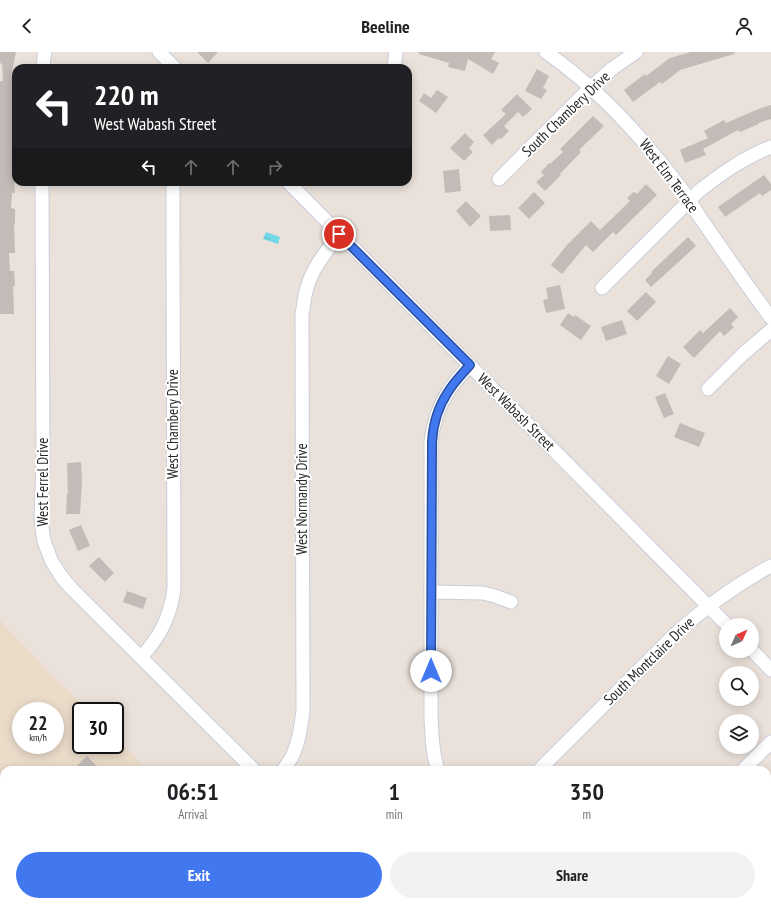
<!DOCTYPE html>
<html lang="en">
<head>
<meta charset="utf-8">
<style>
	:root { --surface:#fff; --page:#f2f2f2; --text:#202124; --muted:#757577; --accent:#4178f0 }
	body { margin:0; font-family:"PT Sans Narrow",sans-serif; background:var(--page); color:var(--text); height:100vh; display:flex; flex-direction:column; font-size:15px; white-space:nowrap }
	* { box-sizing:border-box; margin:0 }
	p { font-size:13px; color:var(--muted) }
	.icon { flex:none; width:22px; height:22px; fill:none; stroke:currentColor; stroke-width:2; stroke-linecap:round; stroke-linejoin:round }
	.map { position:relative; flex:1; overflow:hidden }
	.drawer { position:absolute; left:0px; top:714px; width:771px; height:140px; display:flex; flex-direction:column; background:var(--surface); border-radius:12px 12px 0 0; box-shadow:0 2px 10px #0003 }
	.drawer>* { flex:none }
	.top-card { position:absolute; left:12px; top:12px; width:400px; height:122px; border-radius:12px; box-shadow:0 2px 10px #0003; background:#202124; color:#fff; overflow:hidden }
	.needle { width:26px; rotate:45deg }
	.tools { position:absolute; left:719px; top:566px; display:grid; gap:8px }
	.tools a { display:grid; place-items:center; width:40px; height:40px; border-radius:50%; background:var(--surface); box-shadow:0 2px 10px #0003; font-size:20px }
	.speed { position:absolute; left:12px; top:650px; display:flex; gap:8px; font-size:20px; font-weight:700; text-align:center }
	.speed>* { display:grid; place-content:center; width:52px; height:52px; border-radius:50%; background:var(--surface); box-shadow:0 2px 10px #0003; line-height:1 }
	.speed small { font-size:10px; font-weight:400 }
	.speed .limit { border:2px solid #111; border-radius:6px; background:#fff; color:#111 }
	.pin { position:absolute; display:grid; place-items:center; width:34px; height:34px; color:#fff; margin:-17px; border:2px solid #fff; border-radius:50%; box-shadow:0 1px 4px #0007 }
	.me { position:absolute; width:44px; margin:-22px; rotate:0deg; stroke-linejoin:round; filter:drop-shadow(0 0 3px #0008) }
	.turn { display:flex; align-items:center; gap:14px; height:84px; padding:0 16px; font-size:18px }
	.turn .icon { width:52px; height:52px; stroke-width:2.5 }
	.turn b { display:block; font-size:28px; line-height:34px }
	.lanes { display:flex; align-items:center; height:38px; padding:0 16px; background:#0003; justify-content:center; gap:20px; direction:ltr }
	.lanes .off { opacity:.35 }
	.eta { display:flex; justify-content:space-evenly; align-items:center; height:68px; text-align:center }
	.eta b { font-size:24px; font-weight:800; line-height:28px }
	.action { display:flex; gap:8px; margin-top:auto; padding:8px 16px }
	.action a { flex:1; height:46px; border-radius:24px; background:var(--accent); color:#fff; font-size:16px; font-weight:800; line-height:46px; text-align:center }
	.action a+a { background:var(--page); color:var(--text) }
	header { display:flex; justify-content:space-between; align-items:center; height:52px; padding:0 16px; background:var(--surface); font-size:18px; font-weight:800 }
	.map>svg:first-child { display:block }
	.education { fill:#ebdcca; fill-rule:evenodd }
	.park { fill:url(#park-dots) }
	.water { fill:url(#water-ripples) }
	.building { fill:#c2bbb7 }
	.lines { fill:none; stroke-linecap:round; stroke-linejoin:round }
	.minor-casing { stroke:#c9ced9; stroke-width:15 }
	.minor { stroke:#fff; stroke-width:13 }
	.route-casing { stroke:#2a4e9c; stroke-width:10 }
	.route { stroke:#4178f0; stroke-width:7 }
	.labels { text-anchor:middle; stroke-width:4; stroke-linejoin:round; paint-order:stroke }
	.street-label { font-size:15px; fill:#282828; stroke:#fff }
</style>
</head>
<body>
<header><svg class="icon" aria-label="back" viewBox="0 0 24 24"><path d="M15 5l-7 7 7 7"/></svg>Beeline<svg class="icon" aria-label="person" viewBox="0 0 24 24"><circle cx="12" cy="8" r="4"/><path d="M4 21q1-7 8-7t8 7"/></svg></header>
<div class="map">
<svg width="771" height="854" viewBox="0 0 771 854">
	<defs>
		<pattern id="park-dots" width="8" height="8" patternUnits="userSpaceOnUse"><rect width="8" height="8" fill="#b9de99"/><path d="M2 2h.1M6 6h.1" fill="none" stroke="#9fbe84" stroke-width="1.8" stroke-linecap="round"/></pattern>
		<pattern id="water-ripples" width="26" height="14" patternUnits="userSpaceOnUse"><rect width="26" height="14" fill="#72d7e7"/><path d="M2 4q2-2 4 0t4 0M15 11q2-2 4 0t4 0" fill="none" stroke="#63b9c6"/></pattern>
	</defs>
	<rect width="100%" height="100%" fill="#eae1da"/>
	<path class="education" d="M0,568l50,53 39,38h-8v34h34v-7l33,32h-144v132h215l-4,4h-215zM21,659h34v34h-34z"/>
	<path class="park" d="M55,850h38l-4,4h-31z"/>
	<path class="water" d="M266,180l14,5 -2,7 -15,-5z"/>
	<g class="building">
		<path d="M0,0h16l-5,24h2l1,22h-2l2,62h-1l2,33h-3l-1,15 4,1v15h-1l1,29h-6l1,18h4l1,15h-2l1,28h-14v-233h3l-1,-17 -2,-1z"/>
		<path d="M197,0h21l-10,11z"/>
		<path d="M419,0h76l-4,7 8,4 -6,11 -25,-15 -3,12 -17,-4 1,-4 -30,-9z"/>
		<path d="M691,0h43v2l-54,16 -18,14 -2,-2 -27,20 -9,-12 21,-16 1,2 24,-18z"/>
		<path d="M537,17l12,7 -6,12 4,2 -6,9 -16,-8z"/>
		<path d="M437,38l11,7 -12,16 -17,-12 5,-8 7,5z"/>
		<path d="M517,42l15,15 -9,8 -5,-5 -14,14 5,5 -8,8 -2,-1 -7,7 -9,-10 23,-21 -5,-4z"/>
		<path d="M771,53v14l-13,4 1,1 -19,8 -2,-2 -35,19 3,6 -21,8 -5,-13 28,-12 -4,-7 20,-11 2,3 30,-13z"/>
		<path d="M593,64l11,10 -25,24 2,2 -21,22 1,1 -16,16 -9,-9 8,-7 -3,-3 8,-9 1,1 13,-12 -3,-3z"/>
		<path d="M465,81l9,9 -5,6 4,4 -9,9 -14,-13z"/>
		<path d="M459,117l2,22 -16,2 -2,-22z"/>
		<path d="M764,123l7,9v6l-9,6 -2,-3 -35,24 -7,-10z"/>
		<path d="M646,132l11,11 -41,40 -3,-3 -20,20 -7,-7 -24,29 -11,-9 16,-20 24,-24 9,9 30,-29 -3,-3 7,-6 3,2z"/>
		<path d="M534,140l11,11 -16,16 -11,-11z"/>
		<path d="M466,149l15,15 -11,11 -14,-16z"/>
		<path d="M510,163l1,15 -21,1 -1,-15z"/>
		<path d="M688,185l8,9 -45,41 -6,-7 7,-7 -1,-1z"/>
		<path d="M560,233l5,24 -19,4 -3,-13 5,-1 -2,-11z"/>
		<path d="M646,240l10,10 -19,19 -10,-10z"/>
		<path d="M730,256l8,9 -7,7 3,3 -10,9 -4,-5 -26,27 -11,-11 17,-17 3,3z"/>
		<path d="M568,261l6,4 1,-2 16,11 -10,14 -21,-15z"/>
		<path d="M622,268l5,14 -21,7 -5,-14z"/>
		<path d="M668,304l13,8 -12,20 -13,-8z"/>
		<path d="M665,341l9,21 -10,4 -9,-21z"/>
		<path d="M680,371l25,10 -6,14 -25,-10z"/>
		<path d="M81,410l1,20 -2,32h-14l1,-21 1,1 -1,-31z"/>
		<path d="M81,473l9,21 -12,5 -9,-21z"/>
		<path d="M99,505l15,16 -9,9 -16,-16z"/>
		<path d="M127,539l20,7 -4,11 -20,-7z"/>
		<path d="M87,704l13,14h-27z"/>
	</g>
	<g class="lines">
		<g class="minor-casing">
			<g id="minor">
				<path d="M159,0l16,16"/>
				<path d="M546,0c53,37 96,85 135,136 8,11 15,24 23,35 22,32 44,64 67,95"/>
				<path d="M43,16l1,-11 1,-5"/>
				<path d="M394,16l2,-16"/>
				<path d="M499,127l91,-91 23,-20 23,-16"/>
				<path d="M42,130l1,283 -2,53 2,17 2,9 7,18 9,14 10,12 183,182"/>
				<path d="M288,130l439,443"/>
				<path d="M602,236l97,-97c22,-17 45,-34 72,-44"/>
				<path d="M708,337l35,-35 28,-24"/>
				<path d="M431,540l52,1 12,3 16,6"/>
				<path d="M752,598l19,20"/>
				<path d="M141,605c19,-20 29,-40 33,-68l-1,-337v-70"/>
				<path d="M283,718c3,-4 6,-9 9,-13 7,-15 9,-31 11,-46l-1,-397c2,-9 2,-18 5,-26 5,-20 20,-37 32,-54"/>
				<path d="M438,718c-6,-17 -6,-35 -7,-52v-276c2,-18 7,-35 17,-50 6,-10 14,-18 22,-27"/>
				<path d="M539,718l134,-134c30,-27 62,-51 98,-70"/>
				<path d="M743,718l28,-28"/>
				<path d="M383,850l4,4"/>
				<path d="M403,854l4,-4"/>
				<path d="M607,854l4,-4"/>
			</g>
		</g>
		<use href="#minor" class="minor"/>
	</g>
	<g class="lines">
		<g class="route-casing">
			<path id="route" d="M339,182l131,131c-8,9 -16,17 -22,27 -10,15 -15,32 -16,50l-1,229"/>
		</g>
		<use href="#route" class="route"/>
	</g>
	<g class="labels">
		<g class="street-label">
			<text transform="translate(566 62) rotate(-44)" y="5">South Chambery Drive</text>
			<text transform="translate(669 124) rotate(53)" y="5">West Elm Terrace</text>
			<text transform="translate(516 360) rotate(45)" y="5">West Wabash Street</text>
			<text transform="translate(173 372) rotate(-90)" y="5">West Chambery Drive</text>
			<text transform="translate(43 430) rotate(-90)" y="5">West Ferrel Drive</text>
			<text transform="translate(302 447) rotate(-90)" y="5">West Normandy Drive</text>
			<text transform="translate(649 609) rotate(-44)" y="5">South Montclaire Drive</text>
		</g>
	</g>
</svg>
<div class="tools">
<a><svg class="needle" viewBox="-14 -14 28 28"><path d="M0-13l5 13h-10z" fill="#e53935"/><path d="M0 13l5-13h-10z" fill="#757577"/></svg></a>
<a><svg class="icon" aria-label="search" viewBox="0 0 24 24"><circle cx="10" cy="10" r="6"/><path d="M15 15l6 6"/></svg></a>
<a><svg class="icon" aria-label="layers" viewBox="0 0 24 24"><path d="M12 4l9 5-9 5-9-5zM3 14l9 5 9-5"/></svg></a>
</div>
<div class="speed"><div>22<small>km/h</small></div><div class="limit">30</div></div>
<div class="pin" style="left:339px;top:182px;background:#d93025"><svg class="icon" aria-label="arrive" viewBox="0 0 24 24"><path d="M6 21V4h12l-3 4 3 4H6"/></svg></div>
<svg class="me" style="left:431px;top:619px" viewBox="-20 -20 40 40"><circle r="19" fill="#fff"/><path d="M0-13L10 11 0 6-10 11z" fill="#4178f0"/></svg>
<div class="top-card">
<div class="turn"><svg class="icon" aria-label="left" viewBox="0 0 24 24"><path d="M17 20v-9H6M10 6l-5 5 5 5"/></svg><div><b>220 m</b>West Wabash Street</div></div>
<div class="lanes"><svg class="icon" aria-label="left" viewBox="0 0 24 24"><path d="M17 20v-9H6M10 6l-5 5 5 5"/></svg><svg class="icon off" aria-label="ahead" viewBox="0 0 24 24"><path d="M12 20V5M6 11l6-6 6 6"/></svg><svg class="icon off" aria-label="ahead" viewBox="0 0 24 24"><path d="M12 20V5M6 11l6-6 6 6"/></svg><svg class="icon off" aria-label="right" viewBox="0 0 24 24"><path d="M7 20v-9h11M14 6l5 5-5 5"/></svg></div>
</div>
<section class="drawer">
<div class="eta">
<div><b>06:51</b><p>Arrival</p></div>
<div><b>1</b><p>min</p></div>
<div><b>350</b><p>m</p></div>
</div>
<div class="action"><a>Exit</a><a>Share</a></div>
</section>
</div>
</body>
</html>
